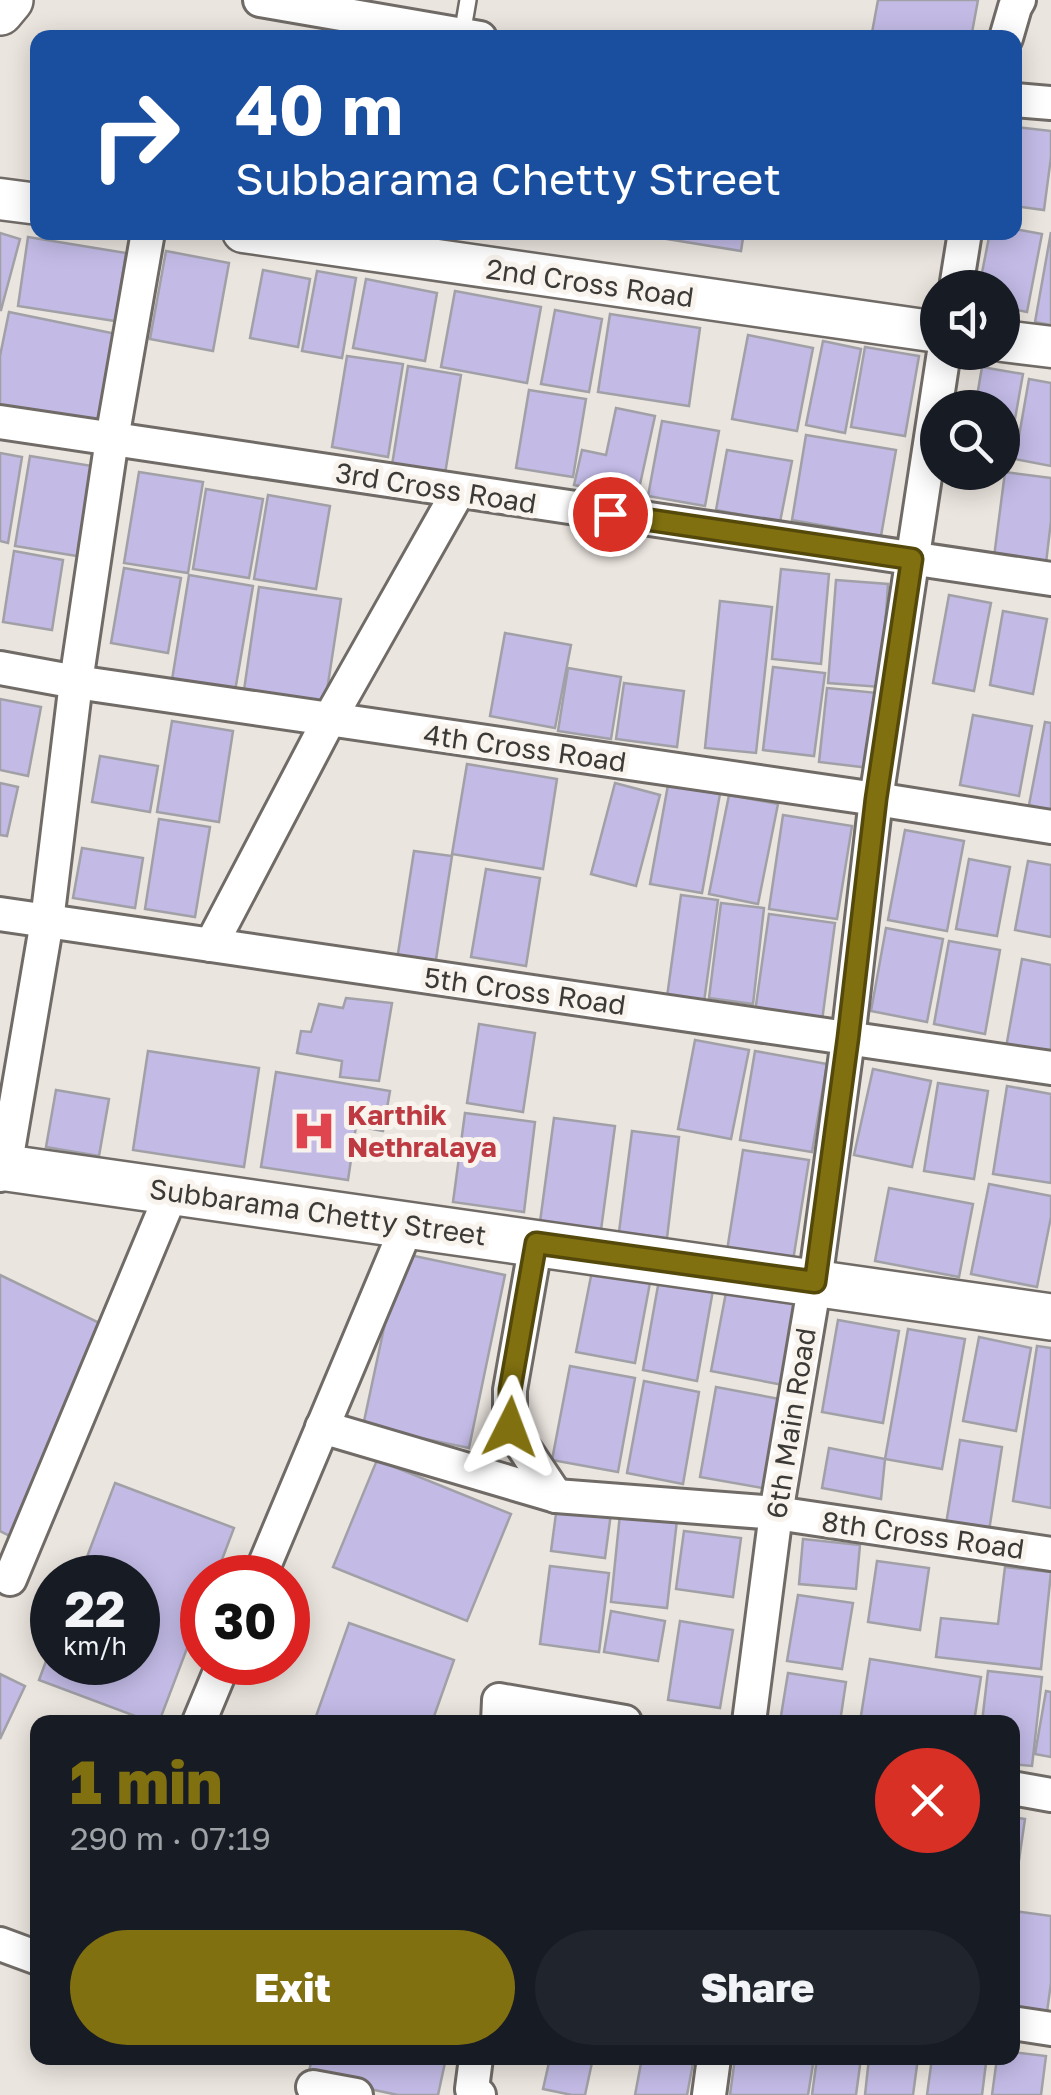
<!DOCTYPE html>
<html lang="en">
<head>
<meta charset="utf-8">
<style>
	:root { --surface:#171b24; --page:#20242c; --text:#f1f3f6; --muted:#9ea1a6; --accent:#817010 }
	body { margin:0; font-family:"Golos Text",sans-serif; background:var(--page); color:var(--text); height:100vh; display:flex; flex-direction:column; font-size:38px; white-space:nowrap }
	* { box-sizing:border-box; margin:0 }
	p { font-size:32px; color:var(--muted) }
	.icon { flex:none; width:55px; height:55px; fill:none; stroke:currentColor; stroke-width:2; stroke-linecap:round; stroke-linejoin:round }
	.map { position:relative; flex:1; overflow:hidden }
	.sheet { position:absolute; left:30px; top:1715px; width:990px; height:350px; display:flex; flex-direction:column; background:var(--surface); border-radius:20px; box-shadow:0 5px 25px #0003 }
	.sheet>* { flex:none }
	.banner { position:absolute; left:30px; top:30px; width:992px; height:210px; border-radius:20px; box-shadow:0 5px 25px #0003; background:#1a4fa0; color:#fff; overflow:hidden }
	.fabs { position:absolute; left:920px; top:270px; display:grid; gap:20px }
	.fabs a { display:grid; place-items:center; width:100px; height:100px; border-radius:50%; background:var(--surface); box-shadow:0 5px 25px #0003; font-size:50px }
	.speed { position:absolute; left:30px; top:1555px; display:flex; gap:20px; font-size:50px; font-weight:700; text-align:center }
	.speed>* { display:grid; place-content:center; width:130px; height:130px; border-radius:50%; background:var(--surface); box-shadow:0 5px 25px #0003; line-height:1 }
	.speed small { font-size:25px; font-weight:400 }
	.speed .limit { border:15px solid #d22; background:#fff; color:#111 }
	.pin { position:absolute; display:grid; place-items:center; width:85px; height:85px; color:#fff; margin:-42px; border:5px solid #fff; border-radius:50%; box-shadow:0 2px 10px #0007 }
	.me { position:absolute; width:110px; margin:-55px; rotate:3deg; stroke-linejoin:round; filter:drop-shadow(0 0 8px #0008) }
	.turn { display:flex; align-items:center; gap:35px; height:210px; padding:0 40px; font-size:45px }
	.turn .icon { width:130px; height:130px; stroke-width:2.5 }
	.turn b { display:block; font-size:70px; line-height:85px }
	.round { display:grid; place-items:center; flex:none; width:105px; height:105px; border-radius:52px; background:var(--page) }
	.overview { display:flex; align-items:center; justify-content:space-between; height:170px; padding:0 40px }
	h1 { font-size:60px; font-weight:800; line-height:75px; color:var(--accent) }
	.cta { display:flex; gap:20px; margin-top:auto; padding:20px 40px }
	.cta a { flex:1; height:115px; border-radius:60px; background:var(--accent); color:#fff; font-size:40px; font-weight:800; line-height:115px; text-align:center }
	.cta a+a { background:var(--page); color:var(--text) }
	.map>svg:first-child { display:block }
	.building { fill:#c3bbe6; stroke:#a1a0a7; stroke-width:2.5 }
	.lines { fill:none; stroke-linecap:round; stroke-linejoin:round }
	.service-casing { stroke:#706b66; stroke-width:20 }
	.minor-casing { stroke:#706b66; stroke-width:38 }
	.tertiary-casing { stroke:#706b66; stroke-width:45 }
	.secondary-casing { stroke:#706b66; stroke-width:50 }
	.service { stroke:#fff; stroke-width:15 }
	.minor { stroke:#fff; stroke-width:32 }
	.tertiary { stroke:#fff; stroke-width:40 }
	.secondary { stroke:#fff; stroke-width:45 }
	.route-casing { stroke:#54490a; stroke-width:25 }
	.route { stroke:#817010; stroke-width:18 }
	.labels { text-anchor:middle; stroke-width:10; stroke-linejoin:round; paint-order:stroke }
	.street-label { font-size:28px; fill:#3c3a37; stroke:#f9f3ed }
	.health-label { font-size:28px; font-weight:bold; fill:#be3a42; stroke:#f9f3ed; text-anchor:start }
</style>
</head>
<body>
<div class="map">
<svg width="1051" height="2095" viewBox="0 0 1051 2095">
	<rect width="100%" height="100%" fill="#ebe5df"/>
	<g class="building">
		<path d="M878,0h100l-7,38h-100z"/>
		<path d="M1015,127l36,4v26l-7,53 -29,-4z"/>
		<path d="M1015,229l27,5 -15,78 -25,-5v-19h-23l11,-56h25z"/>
		<path d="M624,232h120l-3,19z"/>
		<path d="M1051,232v93l-16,-3z"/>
		<path d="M0,233l20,6 -19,71h-1z"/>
		<path d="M28,237l98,16 -11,68 -97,-15z"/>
		<path d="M166,251l63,12 -16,88 -63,-12z"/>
		<path d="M263,270l47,9 -12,68 -48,-9z"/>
		<path d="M317,271l39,7 -14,80 -40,-7z"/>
		<path d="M366,279l71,14 -12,68 -72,-13z"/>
		<path d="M455,291l86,16 -14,76 -86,-16z"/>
		<path d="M555,310l47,9 -13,73 -48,-8z"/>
		<path d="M9,312l112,23 -19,96 -102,-21v-54z"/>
		<path d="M610,314l90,14 -11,78 -91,-14z"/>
		<path d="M748,335l65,13 -16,83 -65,-12z"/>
		<path d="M823,341l38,8 -16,84 -39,-8z"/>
		<path d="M865,347l54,9 -14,80 -54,-9z"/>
		<path d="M347,356l56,8 -15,93 -56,-10z"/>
		<path d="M408,366l53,9 -16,99 -53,-9z"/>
		<path d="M982,367l41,7 -15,84 -6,-1v-49h-27z"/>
		<path d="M1029,379l22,4v83l-36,-7z"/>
		<path d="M529,390l57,9 -13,78 -57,-9z"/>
		<path d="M616,408l39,8 -18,82 -63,-13 8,-35 24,5z"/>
		<path d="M662,421l57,10 -14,75 -57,-10z"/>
		<path d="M806,435l90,15 -15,86 -89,-16z"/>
		<path d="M727,450l65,11 -12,61 -64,-12z"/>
		<path d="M0,453l22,4 -14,86 -8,-2z"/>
		<path d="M30,456l62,10 -15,90 -62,-10z"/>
		<path d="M139,472l64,10 -15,91 -64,-10z"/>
		<path d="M1005,472l46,6v43l-5,42 -52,-6z"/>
		<path d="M206,489l57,10 -14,79 -56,-9z"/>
		<path d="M268,495l62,11 -14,83 -62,-10z"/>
		<path d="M14,551l49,9 -11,70 -49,-8z"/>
		<path d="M124,568l57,10 -13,75 -57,-10z"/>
		<path d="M781,569l48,5 -8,90 -49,-5z"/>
		<path d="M189,575l64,11 -19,111 -63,-11z"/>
		<path d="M836,580l52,4 -7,103 -53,-4z"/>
		<path d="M259,587l82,12 -17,111 -81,-13z"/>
		<path d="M949,595l42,8 -17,88 -41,-8z"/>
		<path d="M720,601l52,6 -16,146 -51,-5z"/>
		<path d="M1003,611l44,8 -14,75 -43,-9z"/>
		<path d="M505,633l66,12 -16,83 -65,-12z"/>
		<path d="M773,667l52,6 -11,83 -51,-6z"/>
		<path d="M568,668l53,9 -10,62 -53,-8z"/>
		<path d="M624,683l60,8 -7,56 -61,-8z"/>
		<path d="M827,688l51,5 -8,75 -51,-6z"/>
		<path d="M0,699l41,8 -13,69 -28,-6z"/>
		<path d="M973,715l59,11 -13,70 -59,-11z"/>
		<path d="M172,721l61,10 -14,91 -62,-10z"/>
		<path d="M1045,722l6,1v87l-22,-5z"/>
		<path d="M100,756l58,10 -8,46 -58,-10z"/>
		<path d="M467,764l90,15 -14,90 -91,-15z"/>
		<path d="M0,783l18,4 -11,49 -7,-1z"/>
		<path d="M615,783l45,12 -24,91 -45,-12z"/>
		<path d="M668,785l52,9 -18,99 -52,-9z"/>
		<path d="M729,795l49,9 -20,100 -49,-10z"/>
		<path d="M783,815l69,11 -15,93 -68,-10z"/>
		<path d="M159,819l51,8 -15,90 -50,-8z"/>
		<path d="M905,830l59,11 -17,90 -59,-11z"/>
		<path d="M82,848l61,10 -8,50 -62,-10z"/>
		<path d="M414,851l38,5 -17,110 -38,-6z"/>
		<path d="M969,859l41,8 -13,69 -41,-7z"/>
		<path d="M1028,861l23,4v72l-36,-7z"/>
		<path d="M486,869l54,9 -14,88 -55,-9z"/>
		<path d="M681,895l37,5 -14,102 -37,-5z"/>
		<path d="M721,903l43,5 -11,96 -44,-6z"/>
		<path d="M769,914l66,9 -13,98 -67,-9z"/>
		<path d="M886,928l57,11 -16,83 -56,-11z"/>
		<path d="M949,941l51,9 -15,84 -51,-10z"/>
		<path d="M1022,959l29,6v96l-46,-8z"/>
		<path d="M346,998l46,5 -13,78 -39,-4 2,-16 -45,-8 4,-22 10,1 8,-28 24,4z"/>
		<path d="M479,1024l56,9 -12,79 -56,-9z"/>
		<path d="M695,1040l54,10 -18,89 -53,-10z"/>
		<path d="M148,1051l111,17 -15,99 -111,-17z"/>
		<path d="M755,1051l72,13 -15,88 -72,-12z"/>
		<path d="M873,1069l58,12 -19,86 -58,-12z"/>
		<path d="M276,1072l114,19 -7,40 -27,-5 -8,54 -87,-13z"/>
		<path d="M938,1083l50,8 -14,88 -50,-8z"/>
		<path d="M1007,1086l44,8v89l-58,-9z"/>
		<path d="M56,1090l53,9 -10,57 -53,-9z"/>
		<path d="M465,1113l70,9 -11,90 -71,-10z"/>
		<path d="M554,1118l61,8 -14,104 -61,-8z"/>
		<path d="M632,1131l47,6 -12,101 -48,-6z"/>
		<path d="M743,1150l66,10 -17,107 -66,-10z"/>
		<path d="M989,1184l62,12v21l-14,70 -66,-13z"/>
		<path d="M889,1188l84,16 -14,73 -84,-16z"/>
		<path d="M400,1253l105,22 -36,173 -106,-22z"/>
		<path d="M594,1261l58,11 -17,91 -59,-11z"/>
		<path d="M0,1275l110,53 -100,208 -10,-5z"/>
		<path d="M659,1280l54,10 -16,91 -54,-11z"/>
		<path d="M728,1282l71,13 -16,90 -72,-14z"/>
		<path d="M838,1320l61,11 -16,92 -61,-11z"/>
		<path d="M908,1329l57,10 -23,130 -57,-10z"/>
		<path d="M979,1337l52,11 -15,83 -53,-10z"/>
		<path d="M1037,1346l14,2v160l-38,-7z"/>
		<path d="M570,1366l65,12 -17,94 -66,-12z"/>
		<path d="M644,1381l55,11 -16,92 -56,-11z"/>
		<path d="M716,1387l69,13 -17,89 -68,-12z"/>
		<path d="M960,1440l42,7 -13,84 -43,-7z"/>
		<path d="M829,1448l56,11 -4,40 -59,-11z"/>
		<path d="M377,1460l134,54 -44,107 -134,-54z"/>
		<path d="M115,1483l119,45 -19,50h-13v31l-43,113h-8l-112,-42 13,-35v17h86v-84h-59z"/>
		<path d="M557,1506l54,7 -6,45 -54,-7z"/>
		<path d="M620,1514l57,6 -10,88 -56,-6z"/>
		<path d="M684,1531l57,7 -8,59 -57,-8z"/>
		<path d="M803,1539l57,6 -4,44 -57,-5z"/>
		<path d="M877,1561l52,7 -9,62 -52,-8z"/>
		<path d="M550,1566l59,7 -10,79 -59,-8z"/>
		<path d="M1005,1567l46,5 -10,97 -105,-12 5,-39 57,6z"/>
		<path d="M798,1595l55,8 -11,66 -55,-8z"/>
		<path d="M611,1611l54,10 -7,40 -54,-9z"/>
		<path d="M680,1621l53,9 -13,78 -52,-8z"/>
		<path d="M349,1623l105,37 -22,62h-118z"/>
		<path d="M870,1659l111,18 -7,45h-114z"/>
		<path d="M988,1671l54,6 -10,89 -20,-2v-42h-30z"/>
		<path d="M788,1673l58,9 -6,40h-60z"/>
		<path d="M0,1674l25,12 -25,53z"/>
		<path d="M1046,1691l5,1v65l-16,-3z"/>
		<path d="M1012,1817l13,2 -12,82h-1z"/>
		<path d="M1014,1911l37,5v67l-5,36 -34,-5z"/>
		<path d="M1012,2052l34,4 -5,39h-49l5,-37h15z"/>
		<path d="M312,2058h134l-8,37h-40l-90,-19z"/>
		<path d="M550,2058h43l-8,37h-13l-29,-6z"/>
		<path d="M642,2058h52l-7,37h-52z"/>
		<path d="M735,2058h79l-6,37h-78z"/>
		<path d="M817,2058h44l-5,37h-44z"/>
		<path d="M869,2058h49l-5,37h-48z"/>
		<path d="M932,2058l54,5 -4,32h-55z"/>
	</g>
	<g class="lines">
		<g class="service-casing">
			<path id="service" d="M462,35l6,-35"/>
		</g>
		<g class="minor-casing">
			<g id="minor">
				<path d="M260,0l220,38"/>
				<path d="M1006,38l9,-31 4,-7"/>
				<path d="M1015,100l36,3"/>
				<path d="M956,288l9,-56"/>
				<path d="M0,422l1051,157"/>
				<path d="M0,668l76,14 800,117 175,28"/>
				<path d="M0,914l1051,154"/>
				<path d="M211,945l118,-225 129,-228"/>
				<path d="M0,1175l5,-7 42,-247 29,-239 36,-243 36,-207"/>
				<path d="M536,1243l-26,147v37l46,69"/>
				<path d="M322,1427l234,69 220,17 275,41"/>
				<path d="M259,1578l149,-354"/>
				<path d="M10,1579l162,-387"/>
				<path d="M199,1722l25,-60"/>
				<path d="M498,1722l1,-22 126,22"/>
				<path d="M749,1722l27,-209 39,-231 33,-243 28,-240 68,-447"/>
				<path d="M1012,1788l39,7"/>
				<path d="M0,1944l38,14"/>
				<path d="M1012,2023l39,6"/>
				<path d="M476,2058l-4,31 7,6"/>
				<path d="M313,2087l43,8"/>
				<path d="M709,2095l5,-37"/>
			</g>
		</g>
		<g class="tertiary-casing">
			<g id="tertiary">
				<path d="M0,199l38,5"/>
				<path d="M243,232l695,100"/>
				<path d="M1002,341l49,6"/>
			</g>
		</g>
		<g class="secondary-casing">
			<g id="secondary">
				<path d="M0,12l10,-12"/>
				<path d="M0,1167l1051,150"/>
			</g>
		</g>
		<use href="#service" class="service"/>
		<use href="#minor" class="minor"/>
		<use href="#tertiary" class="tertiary"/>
		<use href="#secondary" class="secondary"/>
	</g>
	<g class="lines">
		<g class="route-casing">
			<path id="route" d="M510,1427v-37l26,-147 279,39 33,-244 28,-239 36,-240 -302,-45"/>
		</g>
		<use href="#route" class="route"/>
	</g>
	<defs>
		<g id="hospital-bare" transform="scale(3.45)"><path d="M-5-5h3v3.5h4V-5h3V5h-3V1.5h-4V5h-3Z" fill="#e0444e" stroke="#f9f3ed" stroke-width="2.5" paint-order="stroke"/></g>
	</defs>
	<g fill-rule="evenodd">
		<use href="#hospital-bare" x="314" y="1131"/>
	</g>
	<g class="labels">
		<g class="street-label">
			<text transform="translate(590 283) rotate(8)" y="10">2nd Cross Road</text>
			<text transform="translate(436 488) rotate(9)" y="10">3rd Cross Road</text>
			<text transform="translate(525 748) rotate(8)" y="10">4th Cross Road</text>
			<text transform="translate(525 991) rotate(8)" y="10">5th Cross Road</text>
			<text transform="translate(318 1212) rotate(8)" y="10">Subbarama Chetty Street</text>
			<text transform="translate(791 1423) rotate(-81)" y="10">6th Main Road</text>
			<text transform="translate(923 1535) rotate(8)" y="10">8th Cross Road</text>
		</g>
		<g class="health-label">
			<text x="347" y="1125">Karthik<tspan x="347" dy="32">Nethralaya</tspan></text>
		</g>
	</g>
</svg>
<div class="fabs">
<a><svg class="icon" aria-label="sound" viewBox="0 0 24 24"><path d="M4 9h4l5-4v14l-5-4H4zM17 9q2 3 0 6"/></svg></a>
<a><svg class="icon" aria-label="search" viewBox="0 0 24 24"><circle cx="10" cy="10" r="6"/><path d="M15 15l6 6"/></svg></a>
</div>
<div class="speed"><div>22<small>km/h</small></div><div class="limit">30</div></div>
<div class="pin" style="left:610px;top:514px;background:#d93025"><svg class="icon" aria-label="arrive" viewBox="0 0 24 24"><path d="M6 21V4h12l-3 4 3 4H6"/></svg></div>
<svg class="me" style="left:510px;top:1427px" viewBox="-20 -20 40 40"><path d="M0-17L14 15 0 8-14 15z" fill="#817010" stroke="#fff" stroke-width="4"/></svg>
<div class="banner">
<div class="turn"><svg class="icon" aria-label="right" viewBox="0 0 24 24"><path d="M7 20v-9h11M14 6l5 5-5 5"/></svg><div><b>40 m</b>Subbarama Chetty Street</div></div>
</div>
<section class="sheet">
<div class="overview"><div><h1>1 min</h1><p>290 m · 07:19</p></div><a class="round" style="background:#d93025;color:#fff"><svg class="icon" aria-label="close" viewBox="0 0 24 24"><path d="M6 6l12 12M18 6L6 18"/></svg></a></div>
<div class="cta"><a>Exit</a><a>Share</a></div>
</section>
</div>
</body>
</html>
